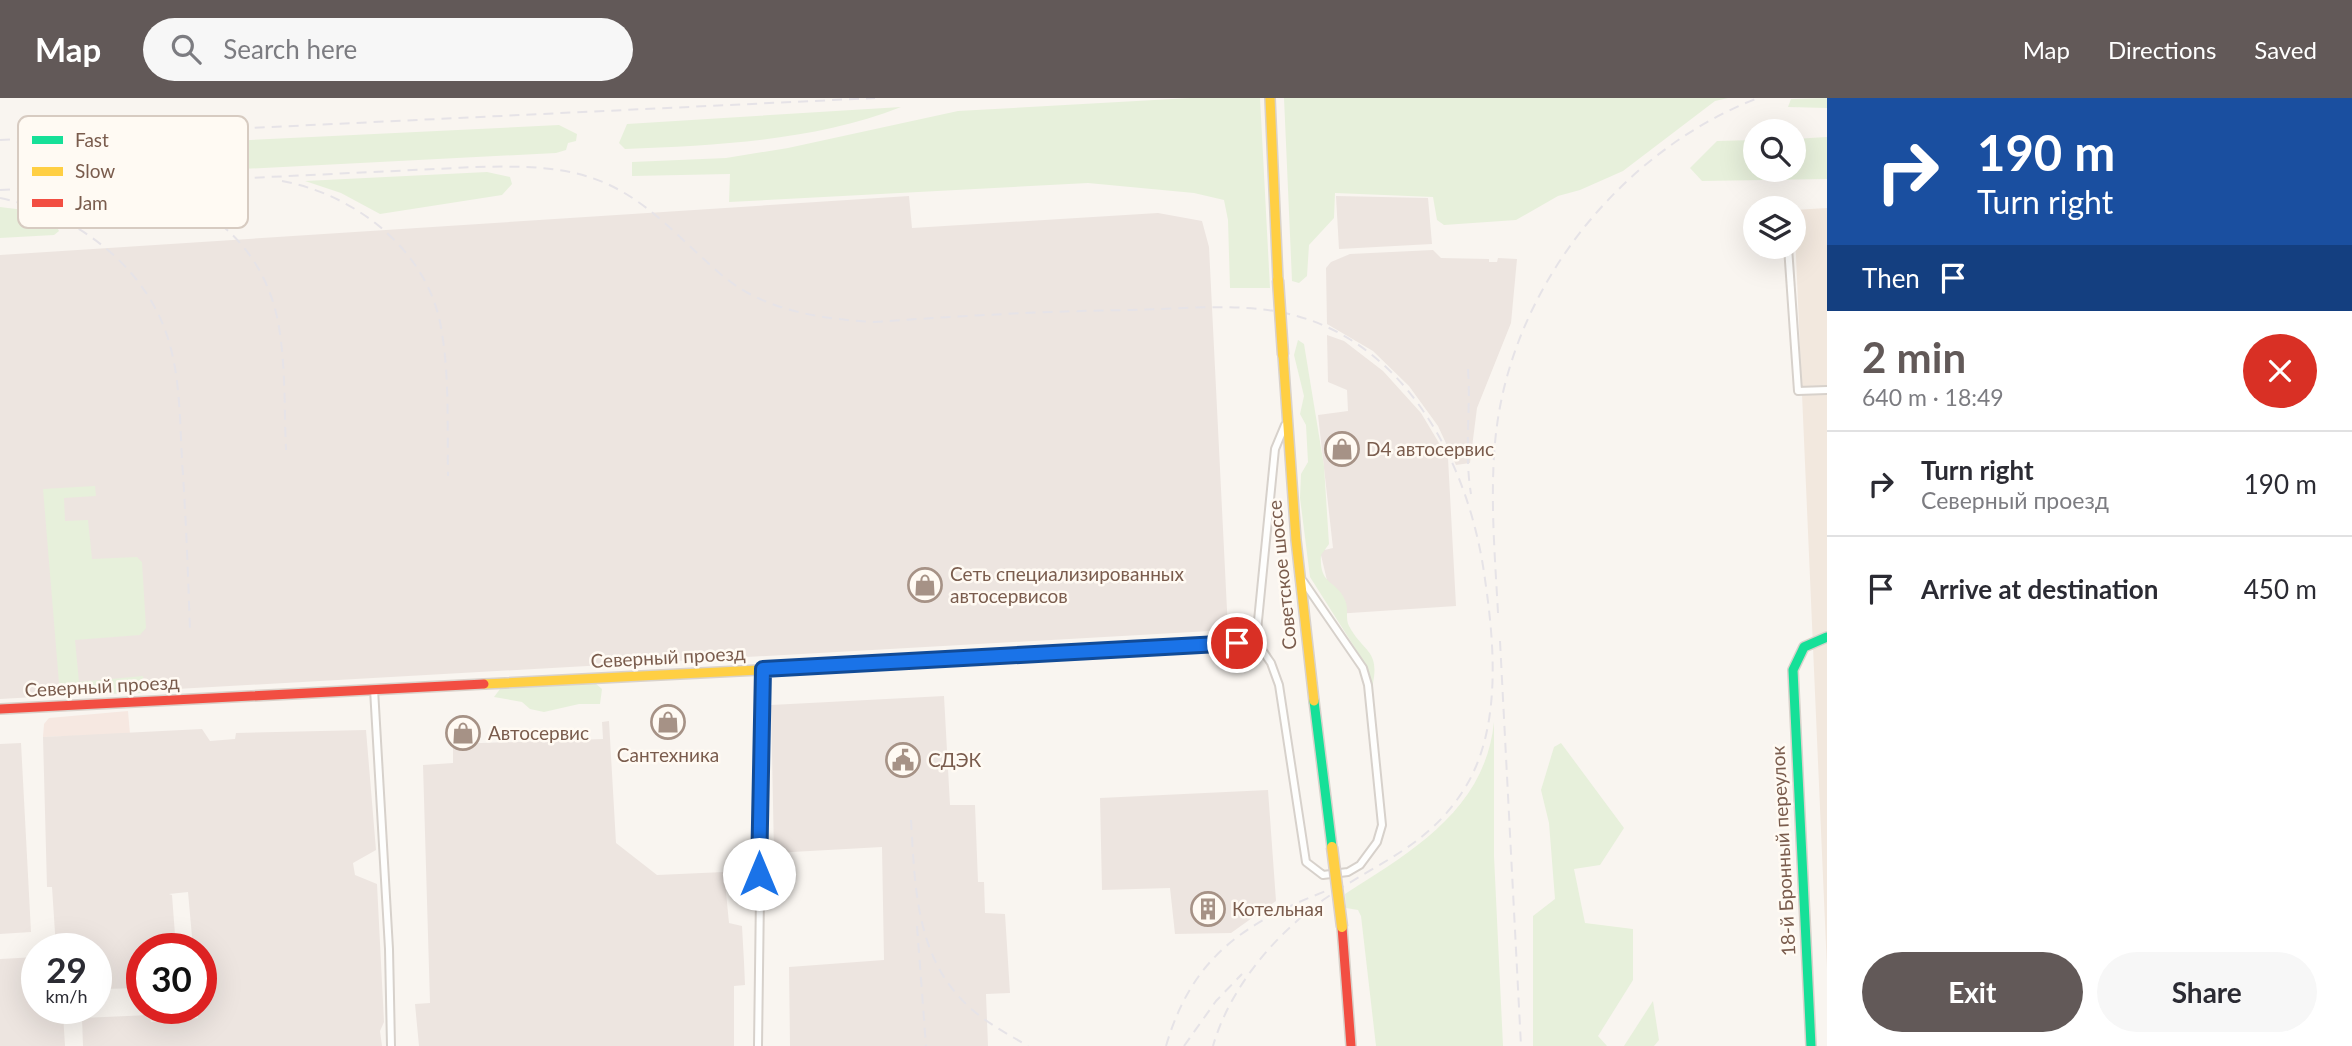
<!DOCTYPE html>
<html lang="en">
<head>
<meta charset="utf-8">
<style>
	:root { --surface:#fff; --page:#f7f7f7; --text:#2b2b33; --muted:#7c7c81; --line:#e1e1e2; --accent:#625958 }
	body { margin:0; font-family:Lato,sans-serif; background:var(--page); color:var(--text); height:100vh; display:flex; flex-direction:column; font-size:26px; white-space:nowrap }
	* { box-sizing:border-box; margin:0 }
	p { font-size:23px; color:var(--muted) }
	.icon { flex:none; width:38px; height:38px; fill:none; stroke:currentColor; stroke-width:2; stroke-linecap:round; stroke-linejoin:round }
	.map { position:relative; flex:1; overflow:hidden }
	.drawer { display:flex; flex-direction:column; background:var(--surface); width:525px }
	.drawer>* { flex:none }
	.banner { background:#1a4fa0; color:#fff; overflow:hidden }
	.buttons { position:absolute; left:1743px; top:21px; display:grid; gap:14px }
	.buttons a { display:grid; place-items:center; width:63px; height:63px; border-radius:50%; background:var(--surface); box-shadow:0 7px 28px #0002; font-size:35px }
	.speed { position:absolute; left:21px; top:835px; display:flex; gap:14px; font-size:35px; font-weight:700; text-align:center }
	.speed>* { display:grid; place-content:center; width:91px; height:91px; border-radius:50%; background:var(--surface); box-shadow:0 7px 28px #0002; line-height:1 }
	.speed small { font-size:18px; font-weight:400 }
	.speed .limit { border:10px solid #d22; background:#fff; color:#111 }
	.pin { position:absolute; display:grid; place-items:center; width:60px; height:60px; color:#fff; margin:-30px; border:4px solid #fff; border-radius:50%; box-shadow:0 2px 7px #0007 }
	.me { position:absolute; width:77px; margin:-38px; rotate:0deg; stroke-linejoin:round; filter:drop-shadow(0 0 5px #0008) }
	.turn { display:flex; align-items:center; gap:24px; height:147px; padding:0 35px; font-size:32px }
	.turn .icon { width:91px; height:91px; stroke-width:2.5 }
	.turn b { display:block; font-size:49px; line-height:60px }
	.then { display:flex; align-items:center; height:66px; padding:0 35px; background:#0003; gap:14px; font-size:26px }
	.round { display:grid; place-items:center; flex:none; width:74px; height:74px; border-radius:37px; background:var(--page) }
	.overview { display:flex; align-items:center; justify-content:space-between; height:119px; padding:0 35px }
	h1 { font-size:42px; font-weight:700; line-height:52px; color:var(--accent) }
	.action { display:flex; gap:14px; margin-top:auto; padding:14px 35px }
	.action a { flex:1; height:80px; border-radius:42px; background:var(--accent); color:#fff; font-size:28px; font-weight:700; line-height:80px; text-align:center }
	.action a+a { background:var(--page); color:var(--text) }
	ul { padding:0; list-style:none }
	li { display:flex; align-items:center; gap:21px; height:105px; padding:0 35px; border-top:2px solid var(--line) }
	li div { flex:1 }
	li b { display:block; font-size:26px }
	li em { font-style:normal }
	header { display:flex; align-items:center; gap:42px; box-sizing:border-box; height:98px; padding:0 35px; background:var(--accent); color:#fff }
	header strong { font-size:33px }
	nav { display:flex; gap:38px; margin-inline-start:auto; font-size:24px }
	.search { width:490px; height:63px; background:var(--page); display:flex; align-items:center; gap:18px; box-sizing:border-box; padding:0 24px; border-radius:38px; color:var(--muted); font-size:26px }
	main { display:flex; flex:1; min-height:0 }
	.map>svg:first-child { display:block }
	.residential { fill:#f2e8de }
	.commercial { fill:#f6e8e1 }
	.industrial { fill:#ede5e0 }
	.green { fill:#e7f0db }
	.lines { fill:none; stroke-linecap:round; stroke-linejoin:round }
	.street-casing { stroke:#d7d1cb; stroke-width:10 }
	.fast-casing { stroke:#d9d2cb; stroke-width:12 }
	.slow-casing { stroke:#d9d2cb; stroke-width:12 }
	.jam-casing { stroke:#d9d2cb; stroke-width:12 }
	.street { stroke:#fefefd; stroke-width:6 }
	.fast { stroke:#16e098; stroke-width:9 }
	.slow { stroke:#ffcf43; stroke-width:9 }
	.jam { stroke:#f24e42; stroke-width:9 }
	.rail { stroke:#e6e3e7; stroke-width:2; stroke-dasharray:10 7; stroke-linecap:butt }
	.slow-bridge-casing { stroke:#dad1cc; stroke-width:13; stroke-linecap:butt }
	.slow-bridge { stroke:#ffcf43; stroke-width:10 }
	.route-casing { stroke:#114b97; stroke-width:18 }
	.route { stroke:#1a73e8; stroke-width:12 }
	.labels { text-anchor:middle; stroke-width:5; stroke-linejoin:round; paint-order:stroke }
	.poi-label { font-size:19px; fill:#7a5c4d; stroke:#fffaf3; text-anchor:start }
	.street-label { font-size:19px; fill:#7a5c4d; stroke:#fffaf3 }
	.key { fill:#fffaf3; stroke:#d7cbc1; stroke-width:2 }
	.key-label { font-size:19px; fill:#7a5c4d }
</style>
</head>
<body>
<header>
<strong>Map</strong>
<div class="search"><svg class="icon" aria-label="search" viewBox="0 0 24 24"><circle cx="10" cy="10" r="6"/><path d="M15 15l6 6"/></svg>Search here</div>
<nav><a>Map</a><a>Directions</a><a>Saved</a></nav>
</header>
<main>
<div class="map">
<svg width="1827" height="948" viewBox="0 0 1827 948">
	<rect width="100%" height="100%" fill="#f9f5f0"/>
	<path class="residential" d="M1827,110v761l-33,-759z"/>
	<path class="commercial" d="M128,613l2,23 -87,3 1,-13 5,-6z"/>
	<g class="industrial">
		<path d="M909,98l3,32 246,-15 44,8 7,26 19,383 -1228,69v-444z"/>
		<path d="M1336,98l92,2 4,46 -93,5z"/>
		<path d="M1433,152l8,8 48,1v3h8l1,-4 19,1 -6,64 -34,85 -7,55 -14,2 -18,-39 -29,-40 -36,-35 -46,-27 -1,-56 5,-6 19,-8z"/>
		<path d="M1327,237l17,6 39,30 38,42 27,45 8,148 -121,8 -15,-63 13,-3 -15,-133 30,-4 -1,-21 -19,-8z"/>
		<path d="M944,598l6,109h25l3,77h6l1,31 20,1 5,79 -24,1 2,52h-198l-1,-79 95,-7 -2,-113 -108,6 -3,-148z"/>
		<path d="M609,623l7,122 41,32 67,-3 5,51 13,3 2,36 1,23 -11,1v60h-315l-4,-42 15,-1 -7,-238 30,-2v-19l150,-5 -1,-17z"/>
		<path d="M202,631l8,12 25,-2 1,-6 130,-3 10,120 -23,13 2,12 22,9 7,138 -4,9 2,15h-299l-1,-28 68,-3 1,7 47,-4 -1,-10h4v-60h-8l-5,-56 -19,2 3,1 4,53h-34v40l-40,1v7h-6v-48h-40l-4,-61h-5l-4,-150z"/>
		<path d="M21,645l10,189 -31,2v-190z"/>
		<path d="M1268,692l8,111 -45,32 -56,1 -5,-46 -68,2 -2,-92z"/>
		<path d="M37,859v51h5v4l21,2 2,32h-65v-87z"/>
	</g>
	<g class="green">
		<path d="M1190,0h70l10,190h-40l-2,-68 -4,-20 -30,-7 -106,-10 -359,19 1,-28 -98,2v-14l94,-4 62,-10 170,-37z"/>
		<path d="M1284,0h444l-13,3 -92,70 -43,19 -22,6 -42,24 -72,5 -7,-5 -4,-23 -98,-4 -1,25 -25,27 -2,31 -8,7 -7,-2z"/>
		<path d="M1827,0v10l-39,-1 3,-8z"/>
		<path d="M901,9c-87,34 -183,38 -276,42l-6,-6 8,-19z"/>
		<path d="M559,27l18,9 -1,7 -8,2 -2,7 -10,3 -391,20 -9,-12 13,-17z"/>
		<path d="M1827,39v42l-125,2 -12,-13 27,-27 38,-1v30h39v-31z"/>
		<path d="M487,74l23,5 2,7 -10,11 -122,19 -39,-21 -36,-12z"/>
		<path d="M0,109c20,3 50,3 59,24l-5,4 -54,3z"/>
		<path d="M1298,242l6,4 20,122 5,78 -8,11c-2,31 15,24 24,45 4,8 0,19 4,26 15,28 32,23 23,62l-10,-29 -52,-82 -10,-79 1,-24 7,-12 -2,-37 -6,-11 4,-18 -10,-41z"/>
		<path d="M95,388l1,10 -32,2 1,23 23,-1 4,39 45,-2 5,5 4,66 -6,7 -65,5 4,42 64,-6 2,17 -85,2 -17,-206z"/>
		<path d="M595,585l7,6 -2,15h-21l-35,8 -14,-3 -8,-7 -28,-5 6,-8z"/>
		<path d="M1494,624v134l9,190h-127l-15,-130 -3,-6 -12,-2 -1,-14c67,-43 140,-84 149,-172z"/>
		<path d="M1561,645l63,85 -24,37 -26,4 11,54 48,6v51l-35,56 9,10h-74v-130l22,-17 -6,-76 -8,-33 13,-43z"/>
		<path d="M1653,903l6,39 -5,6h-30z"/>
	</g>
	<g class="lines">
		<g class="street-casing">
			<g id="street">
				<path d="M1788,149l10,144 29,-1"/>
				<path d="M1285,327l-10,24 -19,192 15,22 8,22 27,177 17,13 25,-3 12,-7 17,-23 5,-17 -14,-140 -5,-17 -60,-87"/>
				<path d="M374,591l15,260 2,97"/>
				<path d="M758,948l5,-377"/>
			</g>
		</g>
		<g class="fast-casing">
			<g id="fast">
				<path d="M1094,555l162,-12"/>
				<path d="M1314,603l18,146"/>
				<path d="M1811,948l-18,-376 11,-23 23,-10"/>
			</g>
		</g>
		<g class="slow-casing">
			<g id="slow">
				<path d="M1270,0l8,182"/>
				<path d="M1283,257l13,185 18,161"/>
				<path d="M484,586l610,-31"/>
			</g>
		</g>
		<g class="jam-casing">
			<g id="jam">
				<path d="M0,611l484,-25"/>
				<path d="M1342,829l9,119"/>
			</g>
		</g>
		<use href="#street" class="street"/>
		<use href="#fast" class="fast"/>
		<use href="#slow" class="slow"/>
		<use href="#jam" class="jam"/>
		<g class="rail">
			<path d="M0,42l875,-42"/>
			<path d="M282,83c71,13 142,66 158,141 10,50 7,103 8,154"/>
			<path d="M144,91c68,13 121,63 134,133 8,42 6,87 8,128"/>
			<path d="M0,92l476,-23c50,-1 100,-2 145,24 39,22 68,57 102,85 42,35 98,43 151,46 85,-6 171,-11 257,-12 49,-1 101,-7 149,2 120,23 185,143 203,254 11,71 21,162 -20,225 -36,56 -85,71 -137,107 -50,35 -96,89 -113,148"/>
			<path d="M0,100c78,16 151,71 171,151 9,35 9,74 11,111 4,57 6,114 8,171"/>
			<path d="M1468,271c3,42 -4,83 3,125"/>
			<path d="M1498,515c-3,-56 -8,-114 -3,-170 13,-151 123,-291 263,-345"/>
			<path d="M1500,543l21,405"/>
			<path d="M911,722c4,64 4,134 54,183 18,18 41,30 63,43"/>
			<path d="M917,828l9,120"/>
			<path d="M1166,948c26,-89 78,-123 160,-155"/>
			<path d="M1184,948l32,-45 26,-27"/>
		</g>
		<g class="slow-bridge-casing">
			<g id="slow-bridge">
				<path d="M1278,182l5,75"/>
				<path d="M1332,749l10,80"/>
			</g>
		</g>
		<use href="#slow-bridge" class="slow-bridge"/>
	</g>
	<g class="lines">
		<g class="route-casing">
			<path id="route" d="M759,776l4,-205 474,-26"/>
		</g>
		<use href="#route" class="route"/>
	</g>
	<defs>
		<g id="shop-ring" transform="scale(1.75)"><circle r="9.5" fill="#fffaf3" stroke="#a69286" stroke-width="1.5"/><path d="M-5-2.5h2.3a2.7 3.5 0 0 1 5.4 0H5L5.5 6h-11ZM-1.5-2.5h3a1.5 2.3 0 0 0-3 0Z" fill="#a69286"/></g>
		<g id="civic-ring" transform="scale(1.75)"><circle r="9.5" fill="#fffaf3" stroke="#a69286" stroke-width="1.5"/><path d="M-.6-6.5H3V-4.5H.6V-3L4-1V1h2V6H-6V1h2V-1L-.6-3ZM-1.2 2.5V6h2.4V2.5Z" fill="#a69286"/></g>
		<g id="building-ring" transform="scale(1.75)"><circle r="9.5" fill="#fffaf3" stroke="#a69286" stroke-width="1.5"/><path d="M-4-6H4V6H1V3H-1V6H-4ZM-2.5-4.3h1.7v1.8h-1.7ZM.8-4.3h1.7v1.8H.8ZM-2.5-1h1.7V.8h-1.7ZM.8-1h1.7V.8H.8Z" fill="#a69286"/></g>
	</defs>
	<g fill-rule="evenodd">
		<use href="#shop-ring" x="1342" y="351"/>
		<use href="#shop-ring" x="925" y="487"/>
		<use href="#shop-ring" x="668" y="624"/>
		<use href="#shop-ring" x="463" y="635"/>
		<use href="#civic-ring" x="903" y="662"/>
		<use href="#building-ring" x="1208" y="811"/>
	</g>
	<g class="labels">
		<g class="poi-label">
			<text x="1366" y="358">D4 автосервис</text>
			<text x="950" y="483">Сеть специализированных<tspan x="950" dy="22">автосервисов</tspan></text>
			<text x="488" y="642">Автосервис</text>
			<text x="668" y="664" text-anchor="middle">Сантехника</text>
			<text x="928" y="669">СДЭК</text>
			<text x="1232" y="818">Котельная</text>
		</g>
		<g class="street-label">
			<text transform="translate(1282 477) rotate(-96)" y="7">Советское шоссе</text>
			<text transform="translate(668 559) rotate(-3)" y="7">Северный проезд</text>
			<text transform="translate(102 588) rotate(-3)" y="7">Северный проезд</text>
			<text transform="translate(1783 753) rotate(-93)" y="7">18-й Бронный переулок</text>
		</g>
	</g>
	<rect x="18" y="18" width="230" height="112" rx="10" class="key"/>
	<rect x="32" y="38" width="31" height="8" fill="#16e098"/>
	<rect x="32" y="69" width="31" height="9" fill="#ffcf43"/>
	<rect x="32" y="101" width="31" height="8" fill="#f24e42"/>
	<g class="key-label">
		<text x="75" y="49">Fast</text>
		<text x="75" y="80">Slow</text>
		<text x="75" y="112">Jam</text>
	</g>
</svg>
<div class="buttons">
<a><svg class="icon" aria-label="search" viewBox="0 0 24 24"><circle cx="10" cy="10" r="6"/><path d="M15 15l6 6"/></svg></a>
<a><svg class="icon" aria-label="layers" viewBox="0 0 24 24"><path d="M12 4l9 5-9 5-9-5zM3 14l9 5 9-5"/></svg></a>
</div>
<div class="speed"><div>29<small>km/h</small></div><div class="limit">30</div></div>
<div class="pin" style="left:1237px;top:545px;background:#d93025"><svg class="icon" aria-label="arrive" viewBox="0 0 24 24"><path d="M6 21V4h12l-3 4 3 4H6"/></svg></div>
<svg class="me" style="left:759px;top:776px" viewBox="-20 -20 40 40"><circle r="19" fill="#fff"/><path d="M0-13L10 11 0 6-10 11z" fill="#1a73e8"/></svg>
</div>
<section class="drawer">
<div class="banner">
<div class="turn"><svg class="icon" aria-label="right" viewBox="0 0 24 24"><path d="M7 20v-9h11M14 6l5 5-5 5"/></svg><div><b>190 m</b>Turn right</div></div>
<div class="then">Then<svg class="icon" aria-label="arrive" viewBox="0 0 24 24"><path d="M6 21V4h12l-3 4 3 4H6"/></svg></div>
</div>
<div class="overview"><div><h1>2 min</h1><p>640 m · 18:49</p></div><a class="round" style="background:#d93025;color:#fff"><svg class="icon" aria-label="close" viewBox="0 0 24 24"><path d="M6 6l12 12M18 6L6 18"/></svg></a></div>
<ul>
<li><svg class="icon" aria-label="right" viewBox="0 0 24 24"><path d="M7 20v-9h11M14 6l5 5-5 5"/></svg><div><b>Turn right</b><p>Северный проезд</p></div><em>190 m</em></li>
<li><svg class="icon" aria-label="arrive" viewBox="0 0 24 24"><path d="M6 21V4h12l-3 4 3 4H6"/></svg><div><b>Arrive at destination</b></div><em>450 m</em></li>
</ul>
<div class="action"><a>Exit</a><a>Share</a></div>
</section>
</main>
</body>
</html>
